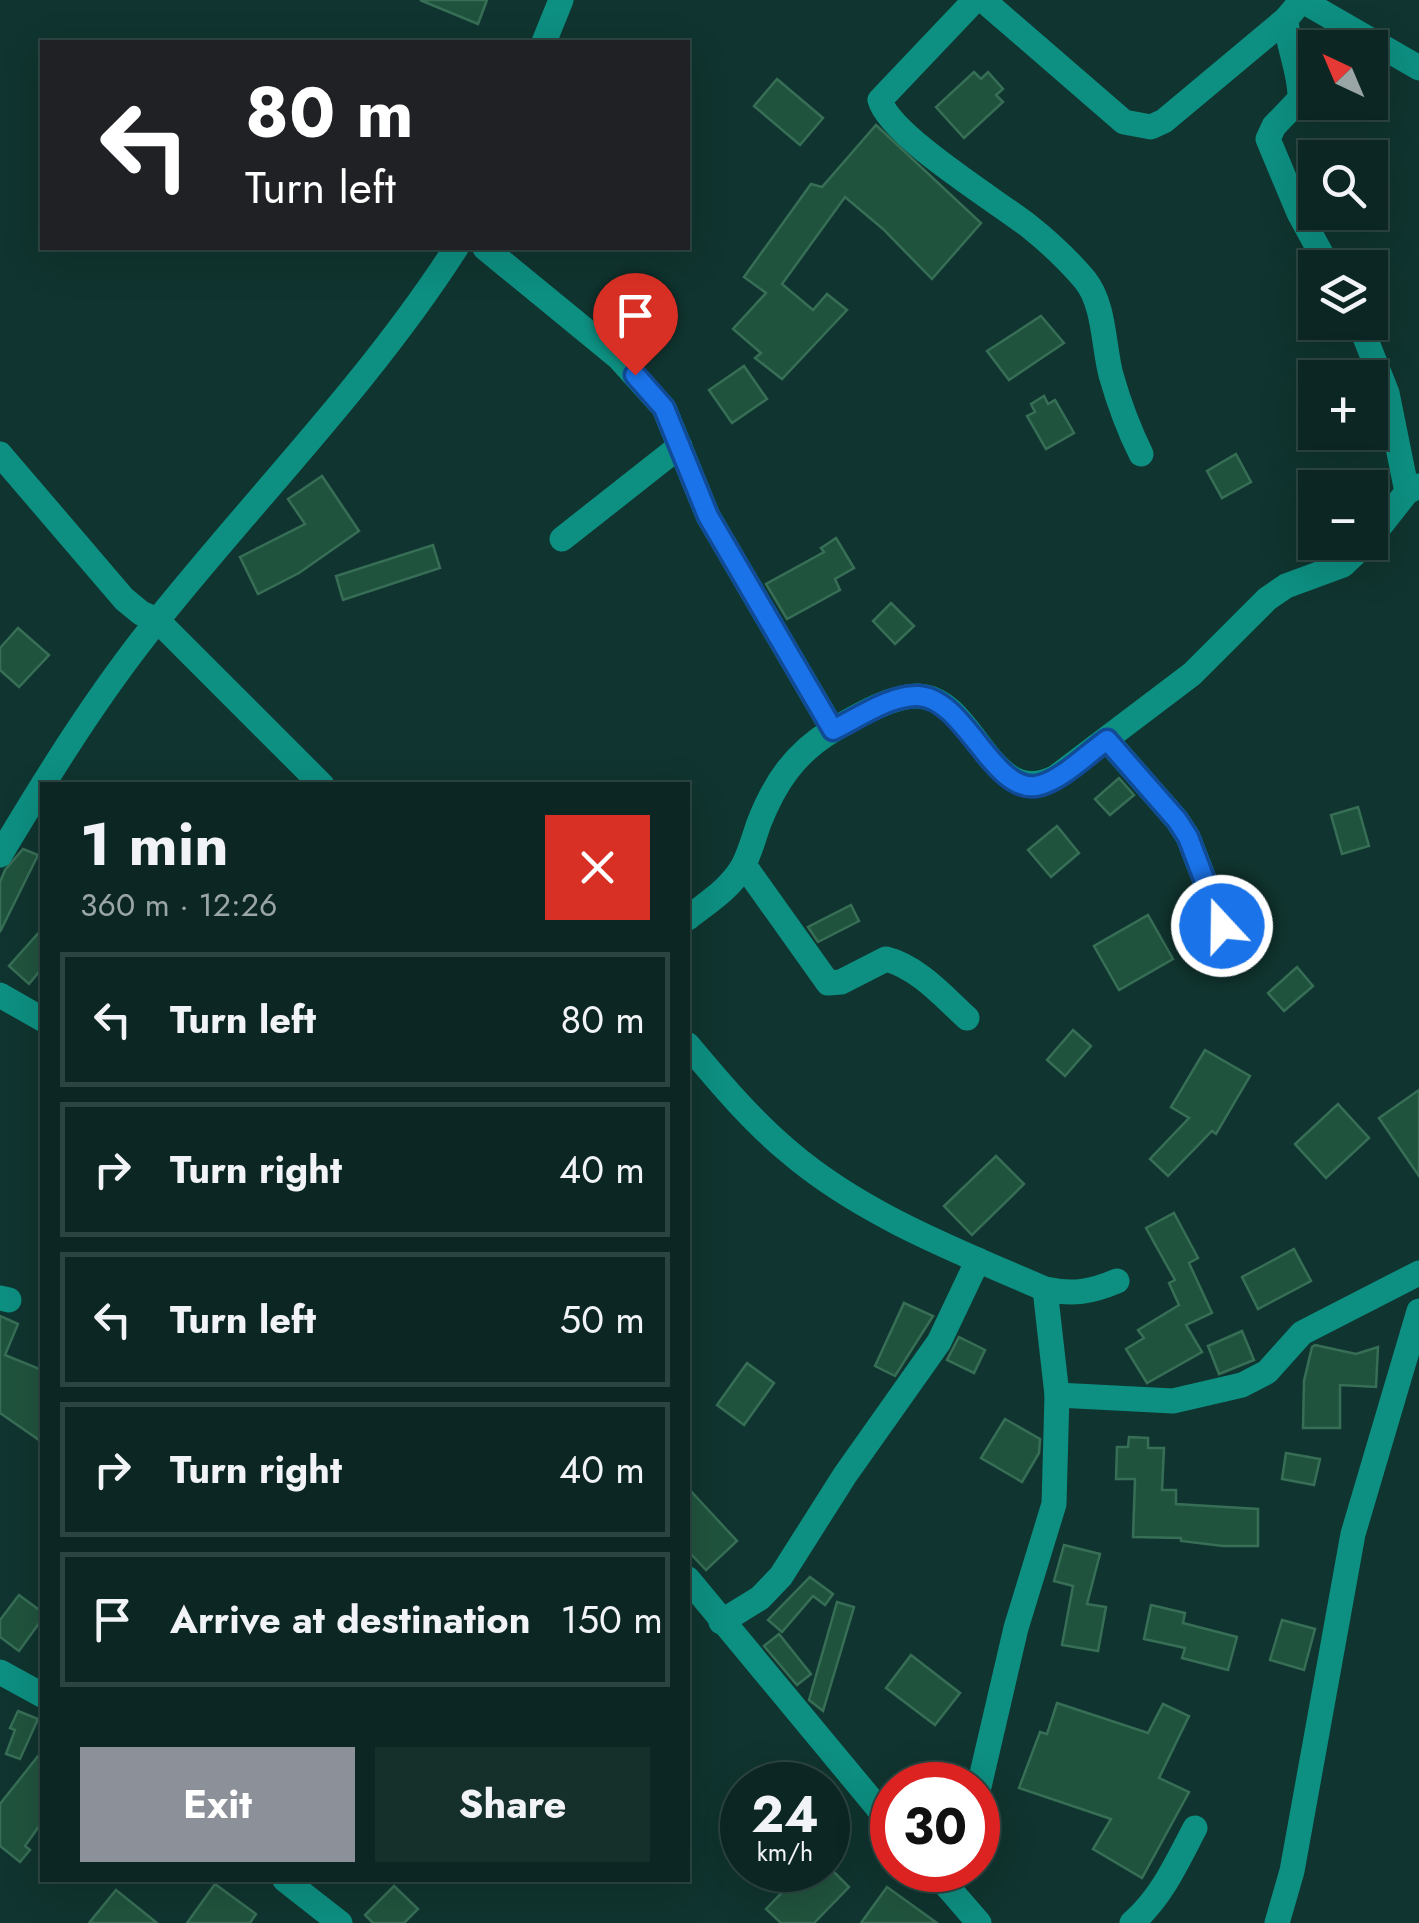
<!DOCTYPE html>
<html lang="en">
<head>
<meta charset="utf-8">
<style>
	:root { --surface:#0c2723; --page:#152f2b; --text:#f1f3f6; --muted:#9aa5a6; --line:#2c4441; --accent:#8c9099 }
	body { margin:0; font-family:Jost,sans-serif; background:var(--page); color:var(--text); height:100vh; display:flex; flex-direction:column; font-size:38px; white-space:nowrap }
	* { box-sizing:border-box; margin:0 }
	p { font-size:32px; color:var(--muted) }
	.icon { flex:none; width:55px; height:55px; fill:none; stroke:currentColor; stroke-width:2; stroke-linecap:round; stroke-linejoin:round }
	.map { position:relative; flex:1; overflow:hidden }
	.drawer { position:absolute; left:40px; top:782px; width:650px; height:1100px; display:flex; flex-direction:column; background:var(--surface); border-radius:0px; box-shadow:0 10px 40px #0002,0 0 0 2px var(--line) }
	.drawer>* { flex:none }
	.banner { position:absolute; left:40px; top:40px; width:650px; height:210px; border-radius:0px; box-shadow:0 10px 40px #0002,0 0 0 2px var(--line); background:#202124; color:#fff; overflow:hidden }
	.needle { width:65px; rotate:316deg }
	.buttons { position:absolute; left:1298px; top:30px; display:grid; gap:20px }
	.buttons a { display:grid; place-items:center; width:90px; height:90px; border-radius:0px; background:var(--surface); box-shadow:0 10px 40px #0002,0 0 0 2px var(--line); font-size:50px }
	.speed { position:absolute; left:720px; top:1762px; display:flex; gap:20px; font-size:50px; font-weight:700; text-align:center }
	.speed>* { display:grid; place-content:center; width:130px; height:130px; border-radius:50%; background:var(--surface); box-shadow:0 10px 40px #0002,0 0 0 2px var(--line); line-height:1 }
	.speed small { font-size:25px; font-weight:400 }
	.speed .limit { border:15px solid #d22; background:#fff; color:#111 }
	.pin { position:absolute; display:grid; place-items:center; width:85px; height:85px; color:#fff; margin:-102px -42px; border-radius:50% 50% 50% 0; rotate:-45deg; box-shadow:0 0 10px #0007 }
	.pin .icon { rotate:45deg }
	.me { position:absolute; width:110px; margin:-55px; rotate:339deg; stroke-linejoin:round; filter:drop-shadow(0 0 8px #0008) }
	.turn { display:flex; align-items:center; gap:35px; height:210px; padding:0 40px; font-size:45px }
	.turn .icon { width:130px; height:130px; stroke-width:2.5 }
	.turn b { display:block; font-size:70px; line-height:85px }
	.round { display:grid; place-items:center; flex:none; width:105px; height:105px; border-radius:0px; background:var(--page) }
	.summary { display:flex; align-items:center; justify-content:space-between; height:170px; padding:0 40px }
	h1 { font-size:60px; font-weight:700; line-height:75px }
	.button { display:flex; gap:20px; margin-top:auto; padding:20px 40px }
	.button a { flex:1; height:115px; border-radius:0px; background:var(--accent); color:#fff; font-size:40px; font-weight:700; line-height:115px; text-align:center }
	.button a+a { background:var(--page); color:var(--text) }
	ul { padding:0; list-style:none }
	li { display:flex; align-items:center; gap:30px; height:135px; margin:0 20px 15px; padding:0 20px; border:5px solid var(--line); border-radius:0px }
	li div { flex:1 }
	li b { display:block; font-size:38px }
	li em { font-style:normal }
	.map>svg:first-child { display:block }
	.building { fill:#20533d; stroke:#376e56; stroke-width:2.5 }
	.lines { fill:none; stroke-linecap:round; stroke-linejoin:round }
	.minor { stroke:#0d8f81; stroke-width:25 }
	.route-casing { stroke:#114b97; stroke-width:25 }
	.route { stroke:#1a73e8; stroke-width:18 }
</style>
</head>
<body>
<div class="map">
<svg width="1419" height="1923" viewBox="0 0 1419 1923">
	<rect width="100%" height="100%" fill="#10342f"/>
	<g class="building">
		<path d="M420,0h67l-9,24z"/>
		<path d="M974,72l7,7 7,-7 15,17 -7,6 7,7 -39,36 -28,-31z"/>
		<path d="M777,79l46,39 -23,27 -46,-39z"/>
		<path d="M876,125l105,98 -49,56 -49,-50 -38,-32 -63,87 31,26 14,-16 20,16 -65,69 -27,-21 6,-5 -28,-24 33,-36 -22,-16 67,-93 11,3z"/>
		<path d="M1041,316l23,27 -55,37 -22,-29z"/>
		<path d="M744,366l23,33 -35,24 -23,-33z"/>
		<path d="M1044,396l4,8 7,-4 19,33 -28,16 -19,-33 8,-4 -4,-8z"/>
		<path d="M1236,454l15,28 -29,16 -15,-27z"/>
		<path d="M322,476l37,55 -60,42 -41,21 -18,-37 65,-33 -17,-25z"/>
		<path d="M836,538l18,30 -19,11 5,11 -53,29 -21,-35 58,-32 -3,-4z"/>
		<path d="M433,545l7,23 -97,32 -7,-24z"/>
		<path d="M891,603l23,23 -19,18 -22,-23z"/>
		<path d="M18,628l31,27 -30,32 -19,-17v-22z"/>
		<path d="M1119,778l15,17 -24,20 -15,-16z"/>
		<path d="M1358,807l11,39 -27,8 -11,-39z"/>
		<path d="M1057,826l22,27 -28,24 -23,-27z"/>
		<path d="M23,849l15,6 -38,77v-50l5,-12z"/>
		<path d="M851,905l8,16 -41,21 -10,-15z"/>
		<path d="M1148,915l25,44 -54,31 -25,-44z"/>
		<path d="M42,929v39l-13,16 -20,-18z"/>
		<path d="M1297,967l16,19 -29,25 -16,-18z"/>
		<path d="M1073,1030l18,16 -26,30 -18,-16z"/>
		<path d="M1205,1050l45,26 -34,58 -4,-3 -44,45 -18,-17 39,-41 -18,-11z"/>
		<path d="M1419,1090v86l-40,-58z"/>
		<path d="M1338,1104l31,34 -43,40 -31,-34z"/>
		<path d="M996,1156l28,28 -52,51 -28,-29z"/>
		<path d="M1174,1213l24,45 -9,5 23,50 -26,12 16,27 -55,31 -21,-34 18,-11 -6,-8 41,-25 -10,-22 6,-3 -29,-52z"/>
		<path d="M1294,1249l17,32 -53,28 -16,-32z"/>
		<path d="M904,1303l29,13 -38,60 -20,-10z"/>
		<path d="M0,1316l18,8 -13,31 37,15v72l-42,-29z"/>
		<path d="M1242,1331l12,29 -35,14 -11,-28z"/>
		<path d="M959,1337l26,13 -11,23 -27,-13z"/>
		<path d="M1315,1345l41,9 22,-7 -2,40 -36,-2v43h-37l1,-47 8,-34z"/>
		<path d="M747,1363l27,20 -30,42 -27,-20z"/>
		<path d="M1005,1419l35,20 -1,14 -17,29 -41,-24z"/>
		<path d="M1129,1437l19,1v10h16l-2,42h14v14l82,5v37h-35l-42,-5v-3l-48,-1 2,-58h-19l1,-32h11z"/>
		<path d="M1286,1453l34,6 -6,26 -32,-6z"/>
		<path d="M688,1488l49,53 -31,29 -18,-19z"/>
		<path d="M1064,1545l36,9 -13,50 19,3 -8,44 -36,-6 11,-59 -19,-5z"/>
		<path d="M810,1577l23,17 -8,11 -12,-9 -31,36 -14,-12z"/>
		<path d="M19,1595l23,17v7l-23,32 -19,-14v-17z"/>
		<path d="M837,1602l17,5 -31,104 -14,-11z"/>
		<path d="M1151,1605l34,8 -2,10 54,14 -9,33 -46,-12 3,-10 -41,-9z"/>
		<path d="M1282,1620l33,9 -11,41 -34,-10z"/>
		<path d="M779,1634l32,40 -14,11 -33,-39z"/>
		<path d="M911,1655l49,38 -25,32 -49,-37z"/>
		<path d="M1057,1703l91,30 15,-29 26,12 -30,62 30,14 -47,86 -49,-29 18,-30 -92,-31 21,-56 7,2z"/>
		<path d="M18,1711l20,8 -18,40 -14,-5 9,-24 -5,-2z"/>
		<path d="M42,1751v71l-17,24 5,4 -10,12 -20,-16v-42z"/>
		<path d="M804,1870h28l17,17 -35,36h-33l-15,-14z"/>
		<path d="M215,1884l41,30 -6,9h-63z"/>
		<path d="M394,1886l24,23 -14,14h-31l-8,-8z"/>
		<path d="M887,1887l50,36h-76z"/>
		<path d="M116,1890l41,33h-68z"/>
	</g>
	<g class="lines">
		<g class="minor">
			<path d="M975,0l-95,100c10,36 117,101 150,127 20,16 39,34 55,53 20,25 18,65 26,95 8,28 17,53 30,79"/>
			<path d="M983,0l141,122 27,5 13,-6 122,-102 16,-19"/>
			<path d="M1301,0l118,68"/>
			<path d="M1286,19c1,27 15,53 14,80l-26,27 -6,13 31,74 30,55"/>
			<path d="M544,42l17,-42"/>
			<path d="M485,248l133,109 46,51 44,108 125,214"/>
			<path d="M1359,322l28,71 20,99"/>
			<path d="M0,454l124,145 17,14 16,7 165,165"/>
			<path d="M562,539l118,-93"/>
			<path d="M1370,539l37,-47 12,-6"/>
			<path d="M1107,740l70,80 11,17 34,88"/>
			<path d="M0,855c48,-80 98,-161 157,-234 99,-124 213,-239 299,-373"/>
			<path d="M744,865l84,118 13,-1 45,-23c32,8 58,38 81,59"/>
			<path d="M688,918c20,-16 42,-29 55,-52 7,-13 11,-29 16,-43 16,-41 36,-70 74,-93 23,-13 59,-35 85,-34 58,2 71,116 138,81l136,-103 75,-75 19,-13 57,-21 24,-23"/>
			<path d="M0,995l42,24"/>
			<path d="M688,1045c31,37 63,75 100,106 73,63 169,100 257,138 28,6 46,3 72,-8"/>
			<path d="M0,1298l9,2"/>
			<path d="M1057,1395l116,6 69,-16 25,-13 35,-39 117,-60"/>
			<path d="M688,1579l204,246"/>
			<path d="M721,1622l39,-24 21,-22 64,-101 94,-133 39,-82"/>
			<path d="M0,1672l42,23"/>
			<path d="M978,1791l38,-163 38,-124 3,-109 -12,-106"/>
			<path d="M933,1870l46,53"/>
			<path d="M285,1880l55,43"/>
			<path d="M1132,1923c30,-26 45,-61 63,-95"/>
			<path d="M1277,1923l15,-52 61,-337 66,-223"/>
		</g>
	</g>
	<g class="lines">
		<g class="route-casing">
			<path id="route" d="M635,375l29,33 44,108 125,214c25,-12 57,-35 85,-34 47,2 74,96 118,90 24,-4 51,-32 71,-46l70,80 11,17 34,89"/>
		</g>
		<use href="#route" class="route"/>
	</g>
</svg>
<div class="buttons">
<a><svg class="needle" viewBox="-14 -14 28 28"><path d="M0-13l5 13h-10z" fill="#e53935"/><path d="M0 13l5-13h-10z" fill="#9aa5a6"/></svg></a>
<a><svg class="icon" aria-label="search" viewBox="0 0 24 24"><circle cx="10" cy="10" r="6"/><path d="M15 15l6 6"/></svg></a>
<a><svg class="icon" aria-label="layers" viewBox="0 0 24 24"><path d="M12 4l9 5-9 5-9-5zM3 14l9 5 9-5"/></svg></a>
<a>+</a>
<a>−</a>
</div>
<div class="speed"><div>24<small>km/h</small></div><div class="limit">30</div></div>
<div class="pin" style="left:635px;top:375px;background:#d93025"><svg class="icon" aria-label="arrive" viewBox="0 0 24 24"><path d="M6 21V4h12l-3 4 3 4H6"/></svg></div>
<svg class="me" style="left:1222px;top:926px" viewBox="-20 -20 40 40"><circle r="17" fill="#1a73e8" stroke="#fff" stroke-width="3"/><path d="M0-11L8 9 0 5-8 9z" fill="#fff"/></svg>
<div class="banner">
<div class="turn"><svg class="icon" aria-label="left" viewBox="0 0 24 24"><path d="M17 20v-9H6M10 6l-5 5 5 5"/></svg><div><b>80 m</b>Turn left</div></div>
</div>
<section class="drawer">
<div class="summary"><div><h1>1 min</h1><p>360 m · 12:26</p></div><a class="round" style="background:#d93025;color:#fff"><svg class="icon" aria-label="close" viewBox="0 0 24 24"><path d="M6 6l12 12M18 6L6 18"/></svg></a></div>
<ul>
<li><svg class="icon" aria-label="left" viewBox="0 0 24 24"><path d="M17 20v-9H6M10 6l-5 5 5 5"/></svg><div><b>Turn left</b></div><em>80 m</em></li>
<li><svg class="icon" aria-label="right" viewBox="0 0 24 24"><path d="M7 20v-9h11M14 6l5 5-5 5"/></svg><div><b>Turn right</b></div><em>40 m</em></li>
<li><svg class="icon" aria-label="left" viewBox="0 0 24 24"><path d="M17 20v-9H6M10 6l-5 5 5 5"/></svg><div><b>Turn left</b></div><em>50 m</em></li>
<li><svg class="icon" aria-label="right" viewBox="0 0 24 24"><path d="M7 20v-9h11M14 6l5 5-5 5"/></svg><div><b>Turn right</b></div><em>40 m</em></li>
<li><svg class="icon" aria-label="arrive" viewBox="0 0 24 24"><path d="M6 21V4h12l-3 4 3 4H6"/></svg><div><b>Arrive at destination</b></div><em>150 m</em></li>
</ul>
<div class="button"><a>Exit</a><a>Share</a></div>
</section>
</div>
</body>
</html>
